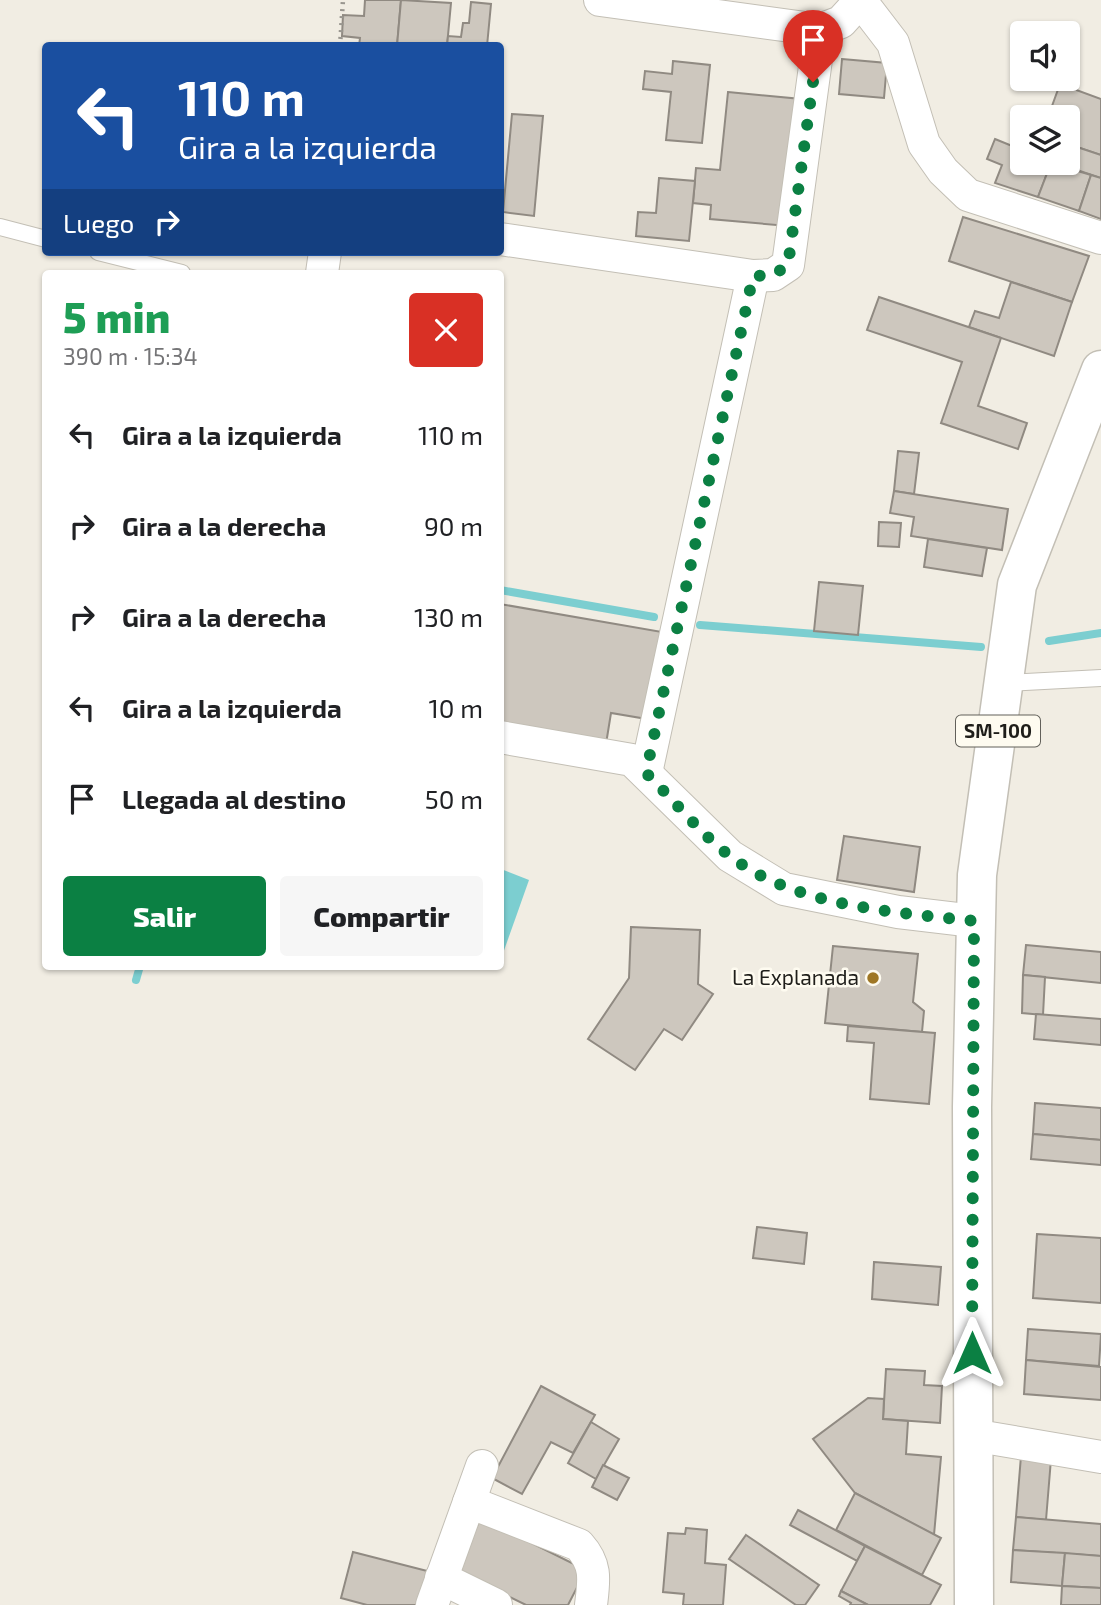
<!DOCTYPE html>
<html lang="es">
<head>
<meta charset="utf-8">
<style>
	:root { --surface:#fff; --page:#f6f6f6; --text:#202124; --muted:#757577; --accent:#0b8043 }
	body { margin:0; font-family:"Exo 2",sans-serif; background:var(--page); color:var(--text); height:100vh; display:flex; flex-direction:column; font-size:26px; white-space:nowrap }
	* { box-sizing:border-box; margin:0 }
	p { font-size:23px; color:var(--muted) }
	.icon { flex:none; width:38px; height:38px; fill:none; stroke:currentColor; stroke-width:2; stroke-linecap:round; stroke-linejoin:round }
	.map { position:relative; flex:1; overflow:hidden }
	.sheet { position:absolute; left:42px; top:270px; width:462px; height:700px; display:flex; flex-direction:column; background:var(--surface); border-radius:7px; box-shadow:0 2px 5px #0004 }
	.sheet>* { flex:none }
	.guide { position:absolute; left:42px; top:42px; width:462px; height:214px; border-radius:7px; box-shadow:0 2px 5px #0004; background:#1a4fa0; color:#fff; overflow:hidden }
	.controls { position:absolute; left:1010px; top:21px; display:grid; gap:14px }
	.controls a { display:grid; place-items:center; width:70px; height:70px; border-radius:7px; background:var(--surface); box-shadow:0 2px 5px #0004; font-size:35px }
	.pin { position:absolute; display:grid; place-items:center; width:60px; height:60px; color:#fff; margin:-72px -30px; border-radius:50% 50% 50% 0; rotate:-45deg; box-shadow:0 0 7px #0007 }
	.pin .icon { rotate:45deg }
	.me { position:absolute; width:77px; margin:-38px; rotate:0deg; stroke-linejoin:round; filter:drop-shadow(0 0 5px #0008) }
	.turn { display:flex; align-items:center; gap:24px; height:147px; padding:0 21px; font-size:32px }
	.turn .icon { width:91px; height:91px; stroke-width:2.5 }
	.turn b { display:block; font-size:49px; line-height:60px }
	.then { display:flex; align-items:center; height:66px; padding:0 21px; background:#0003; gap:14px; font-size:26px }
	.round { display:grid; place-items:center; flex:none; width:74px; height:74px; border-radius:7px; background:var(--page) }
	.overview { display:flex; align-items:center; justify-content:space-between; height:119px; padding:0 21px }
	h1 { font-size:42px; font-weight:800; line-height:52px; color:#1e9e55 }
	.primary-button { display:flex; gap:14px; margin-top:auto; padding:14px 21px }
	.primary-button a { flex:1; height:80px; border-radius:7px; background:var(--accent); color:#fff; font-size:28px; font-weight:800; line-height:80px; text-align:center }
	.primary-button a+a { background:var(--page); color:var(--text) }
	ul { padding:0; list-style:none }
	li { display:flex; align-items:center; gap:21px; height:91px; padding:0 21px }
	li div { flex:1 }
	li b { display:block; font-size:26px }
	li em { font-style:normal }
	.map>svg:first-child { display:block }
	.water { fill:#7cced0 }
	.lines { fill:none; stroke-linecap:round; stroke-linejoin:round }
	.stream { stroke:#7cced0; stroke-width:8 }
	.building { fill:#cdc7be; stroke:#908a82; stroke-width:2 }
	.lane-casing { stroke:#c3bfb5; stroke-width:18 }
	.street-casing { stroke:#c3bfb5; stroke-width:34 }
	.primary-casing { stroke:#c3bfb5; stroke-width:41 }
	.path { stroke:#99968f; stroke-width:4.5; stroke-dasharray:2 5; stroke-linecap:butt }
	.lane { stroke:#fff; stroke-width:16 }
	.street { stroke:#fff; stroke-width:32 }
	.primary { stroke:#fff; stroke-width:38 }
	.route { stroke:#0b8043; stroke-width:12; stroke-dasharray:0 21.6 }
	.poi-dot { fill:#9f7725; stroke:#fefbf0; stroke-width:2.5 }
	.labels { text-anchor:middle; stroke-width:5; stroke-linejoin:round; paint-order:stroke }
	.shield { fill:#fefbf0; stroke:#62605a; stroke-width:2 }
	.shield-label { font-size:19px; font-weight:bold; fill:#1f1e1a }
	.poi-label { font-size:21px; fill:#1f1e1a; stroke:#fefbf0; text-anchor:end }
</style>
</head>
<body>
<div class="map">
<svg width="1101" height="1605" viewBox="0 0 1101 1605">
	<rect width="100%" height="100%" fill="#f1ede3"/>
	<path class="water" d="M501,869l28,11 -28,79 -1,-90z"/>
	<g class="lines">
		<g class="stream">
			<path d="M500,590l154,27"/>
			<path d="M700,625l281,22"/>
			<path d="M1049,641l52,-8"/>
			<path d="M136,980l4,-14"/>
		</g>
	</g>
	<g class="building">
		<path d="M365,0h36l-4,46h-38l1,-8 -18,-2 1,-21 21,1z"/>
		<path d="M401,0l50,3 -4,43h-50z"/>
		<path d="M471,2l20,2 -4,42h-40l1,-10 13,1 2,-14h6z"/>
		<path d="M842,59l45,4 -3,35 -45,-4z"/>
		<path d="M673,61l37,4 -8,78 -36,-3 5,-48 -28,-3 2,-18 27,3z"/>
		<path d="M1060,84l41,15v56l-33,-11 5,-12 -5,-2v-13h-20z"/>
		<path d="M728,92l73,7 -13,127 -78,-7 1,-14 -18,-2 3,-35 24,2z"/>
		<path d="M512,114l31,2 -9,100 -31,-4z"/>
		<path d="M995,139l27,11v13h29l-13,34 -43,-14 7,-18 -15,-6z"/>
		<path d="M1068,144l33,11v23l-45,-15h12z"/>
		<path d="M1051,163l40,12 -12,36 -41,-14z"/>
		<path d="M1091,175l10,3v41l-22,-8z"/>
		<path d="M659,178l36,3 -6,60 -53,-5 2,-24 18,1z"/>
		<path d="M963,217l126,39 -17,46 -123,-41z"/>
		<path d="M1011,282l61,20 -18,54 -85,-29 6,-16 24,7z"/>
		<path d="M879,297l122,41 -23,68 49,17 -9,26 -77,-26 21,-61 -95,-32z"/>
		<path d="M898,451l21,2 -5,41 -20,-3z"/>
		<path d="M894,491l114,18 -6,41 -91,-14 3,-19 -24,-4z"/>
		<path d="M879,522l22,1 -2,24 -21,-1z"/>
		<path d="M928,539l59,9 -5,28 -58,-9z"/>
		<path d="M819,582l44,4 -5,49 -44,-4z"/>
		<path d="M500,604l162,28 -15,87 -36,-6 -5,31 -106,-19z"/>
		<path d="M844,836l76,11 -6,45 -77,-12z"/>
		<path d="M631,927l69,3 -2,54 15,10 -31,46 -18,-11 -29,41 -47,-31 41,-61z"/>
		<path d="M1026,945l75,7v31l-78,-8z"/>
		<path d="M833,946l85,8 -5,48 11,9 -2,21 -97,-9z"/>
		<path d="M1023,975l22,2 -2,38 -21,-2z"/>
		<path d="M1036,1014l65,5v26l-67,-6z"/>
		<path d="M848,1026l87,7 -6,71 -59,-5 4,-56 -27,-2z"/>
		<path d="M1035,1103l66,5v32l-68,-6z"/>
		<path d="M1033,1134l68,6v25l-70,-6z"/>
		<path d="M757,1227l50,6 -3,31 -51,-6z"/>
		<path d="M1037,1234l64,4v65l-68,-5z"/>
		<path d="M874,1262l67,5 -3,38 -66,-6z"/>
		<path d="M1028,1329l73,5 -2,32 -73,-6z"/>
		<path d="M1026,1360l75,7v33l-77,-6z"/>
		<path d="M886,1369l39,2 -1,14 18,1 -2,37 -57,-4z"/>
		<path d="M541,1386l54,29 -22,38 -22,-11 -29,52 -30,-16z"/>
		<path d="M868,1398l16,1 -1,20 25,2 -2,33 35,3 -7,78 -79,-42 -42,-54z"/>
		<path d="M591,1422l28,17 -23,40 -28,-16z"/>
		<path d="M1021,1456l30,3 -5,61 -30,-3z"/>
		<path d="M603,1465l26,13 -12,22 -25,-13z"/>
		<path d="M855,1493l86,45 -19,37 -86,-45z"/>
		<path d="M798,1510l67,36 -8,15 -67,-36z"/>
		<path d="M1016,1517l85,7v32l-88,-6z"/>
		<path d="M481,1518l105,52 -18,35h-42l-71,-35z"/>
		<path d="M686,1528l21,2 -2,33 21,2 -3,40h-40l1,-11 -21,-2 5,-59 17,1z"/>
		<path d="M746,1535l73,50 -14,20h-9l-67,-46z"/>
		<path d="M865,1546l76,39 -11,20h-62l-27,-14z"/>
		<path d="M1013,1550l52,3 -3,33 -51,-4z"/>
		<path d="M353,1552l82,21 -8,32h-60l-26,-7z"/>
		<path d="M1065,1553l36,3v32l-39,-2z"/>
		<path d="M1062,1586l39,2v17h-40z"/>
		<path d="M841,1591l27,14h-18l1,-2 -12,-7z"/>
	</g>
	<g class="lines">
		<g class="lane-casing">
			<g id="lane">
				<path d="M0,227l46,12"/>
				<path d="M98,252l84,21"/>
				<path d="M1005,683l96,-5"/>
			</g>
		</g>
		<g class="street-casing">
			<g id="street">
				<path d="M600,0l220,30 21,-8 19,-21"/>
				<path d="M860,0l33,43 31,101 19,27 25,24 133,43"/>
				<path d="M500,239l253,37 20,-1 15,-10 32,-235"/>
				<path d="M322,273l3,-21"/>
				<path d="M500,737l132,23 98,96 54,33 114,23 76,9"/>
				<path d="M646,773l107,-497"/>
				<path d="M972,1435l129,22"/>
				<path d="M469,1502l110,43c18,20 15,35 12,60"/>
				<path d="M441,1578l55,27"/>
				<path d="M432,1605l50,-139"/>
			</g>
		</g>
		<g class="primary-casing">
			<path id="primary" d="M974,1605l-2,-498 5,-232 40,-290 84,-215"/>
		</g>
		<path class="path" d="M340,46l3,-46"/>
		<use href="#lane" class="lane"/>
		<use href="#street" class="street"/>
		<use href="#primary" class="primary"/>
	</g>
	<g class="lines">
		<path class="route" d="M813,82l-25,183 -15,10 -20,1 -107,497c29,28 55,62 88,86 65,48 161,53 240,62l-2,432"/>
	</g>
	<circle class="poi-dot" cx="873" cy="978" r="7"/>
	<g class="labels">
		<rect class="shield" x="956" y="715.5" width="84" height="31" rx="5"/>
		<g class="shield-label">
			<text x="998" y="738">SM-100</text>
		</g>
		<g class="poi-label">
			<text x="859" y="985">La Explanada</text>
		</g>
	</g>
</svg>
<div class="controls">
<a><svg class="icon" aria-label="sound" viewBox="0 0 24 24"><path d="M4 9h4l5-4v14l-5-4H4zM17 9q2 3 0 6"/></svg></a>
<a><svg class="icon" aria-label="layers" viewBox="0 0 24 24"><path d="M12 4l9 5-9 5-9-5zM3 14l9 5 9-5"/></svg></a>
</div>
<div class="pin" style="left:813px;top:82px;background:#d93025"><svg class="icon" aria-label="arrive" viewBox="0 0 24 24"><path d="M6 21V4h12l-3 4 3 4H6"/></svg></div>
<svg class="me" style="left:972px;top:1353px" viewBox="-20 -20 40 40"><path d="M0-17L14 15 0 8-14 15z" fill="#0b8043" stroke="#fff" stroke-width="4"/></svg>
<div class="guide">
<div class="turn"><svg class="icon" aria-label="left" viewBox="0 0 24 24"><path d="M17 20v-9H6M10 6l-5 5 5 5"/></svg><div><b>110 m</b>Gira a la izquierda</div></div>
<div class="then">Luego<svg class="icon" aria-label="right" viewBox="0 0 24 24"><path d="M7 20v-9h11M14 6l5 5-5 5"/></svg></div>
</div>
<section class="sheet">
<div class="overview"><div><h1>5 min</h1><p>390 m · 15:34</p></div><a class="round" style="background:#d93025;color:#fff"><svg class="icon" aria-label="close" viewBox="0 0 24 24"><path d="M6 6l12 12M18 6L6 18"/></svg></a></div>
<ul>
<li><svg class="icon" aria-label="left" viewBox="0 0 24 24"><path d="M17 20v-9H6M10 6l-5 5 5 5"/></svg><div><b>Gira a la izquierda</b></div><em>110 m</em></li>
<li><svg class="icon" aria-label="right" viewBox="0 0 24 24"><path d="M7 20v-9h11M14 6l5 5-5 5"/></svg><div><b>Gira a la derecha</b></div><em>90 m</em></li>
<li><svg class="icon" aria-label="right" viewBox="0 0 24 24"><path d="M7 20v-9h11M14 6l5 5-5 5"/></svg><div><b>Gira a la derecha</b></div><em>130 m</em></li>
<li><svg class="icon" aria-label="left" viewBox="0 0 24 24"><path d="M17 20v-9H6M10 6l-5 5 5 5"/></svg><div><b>Gira a la izquierda</b></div><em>10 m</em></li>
<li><svg class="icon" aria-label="arrive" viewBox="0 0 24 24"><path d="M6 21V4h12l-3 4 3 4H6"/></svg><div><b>Llegada al destino</b></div><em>50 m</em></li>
</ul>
<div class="primary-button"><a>Salir</a><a>Compartir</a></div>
</section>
</div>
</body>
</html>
